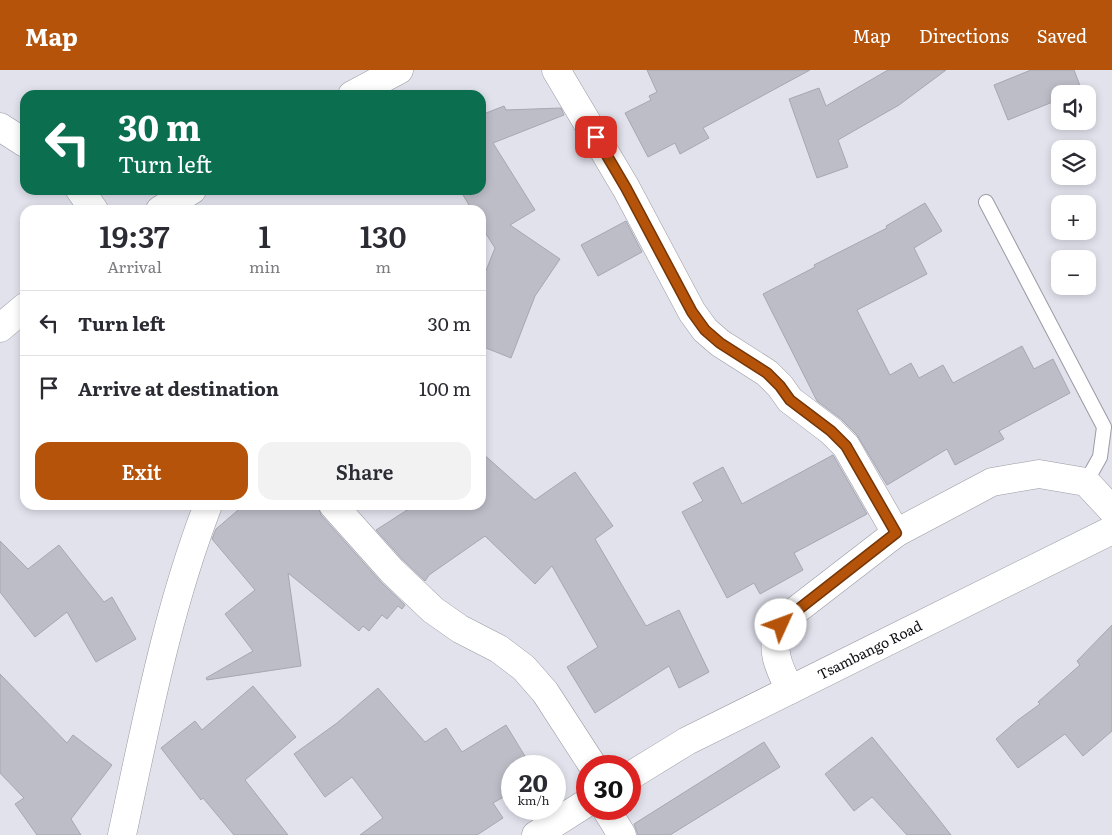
<!DOCTYPE html>
<html lang="en">
<head>
<meta charset="utf-8">
<style>
	:root { --surface:#fff; --page:#f2f2f3; --text:#2b2b33; --muted:#7c7c81; --line:#e1e1e2; --accent:#b45309 }
	body { margin:0; font-family:Literata,serif; background:var(--page); color:var(--text); height:100vh; display:flex; flex-direction:column; font-size:19px; white-space:nowrap }
	* { box-sizing:border-box; margin:0 }
	p { font-size:16px; color:var(--muted) }
	.icon { flex:none; width:28px; height:28px; fill:none; stroke:currentColor; stroke-width:2; stroke-linecap:round; stroke-linejoin:round }
	.map { position:relative; flex:1; overflow:hidden }
	.details { position:absolute; left:20px; top:135px; width:466px; height:305px; display:flex; flex-direction:column; background:var(--surface); border-radius:15px; box-shadow:0 2px 8px #0003 }
	.details>* { flex:none }
	.guide { position:absolute; left:20px; top:20px; width:466px; height:105px; border-radius:15px; box-shadow:0 2px 8px #0003; background:#0b6e4f; color:#fff; overflow:hidden }
	.tools { position:absolute; left:1051px; top:15px; display:grid; gap:10px }
	.tools a { display:grid; place-items:center; width:45px; height:45px; border-radius:10px; background:var(--surface); box-shadow:0 2px 8px #0003; font-size:25px }
	.speed { position:absolute; left:501px; top:685px; display:flex; gap:10px; font-size:25px; font-weight:700; text-align:center }
	.speed>* { display:grid; place-content:center; width:65px; height:65px; border-radius:50%; background:var(--surface); box-shadow:0 2px 8px #0003; line-height:1 }
	.speed small { font-size:12px; font-weight:400 }
	.speed .limit { border:8px solid #d22; background:#fff; color:#111 }
	.pin { position:absolute; display:grid; place-items:center; width:42px; height:42px; color:#fff; margin:-21px; border-radius:10px; box-shadow:0 2px 8px #0006 }
	.me { position:absolute; width:55px; margin:-28px; rotate:47deg; stroke-linejoin:round; filter:drop-shadow(0 0 4px #0008) }
	.turn { display:flex; align-items:center; gap:18px; height:105px; padding:0 15px; font-size:22px }
	.turn .icon { width:65px; height:65px; stroke-width:2.5 }
	.turn b { display:block; font-size:35px; line-height:42px }
	.eta { display:flex; justify-content:space-evenly; align-items:center; height:85px; text-align:center }
	.eta b { font-size:30px; font-weight:600; line-height:35px }
	.button { display:flex; gap:10px; margin-top:auto; padding:10px 15px }
	.button a { flex:1; height:58px; border-radius:15px; background:var(--accent); color:#fff; font-size:20px; font-weight:600; line-height:58px; text-align:center }
	.button a+a { background:var(--page); color:var(--text) }
	ul { padding:0; list-style:none }
	li { display:flex; align-items:center; gap:15px; height:65px; padding:0 15px; border-top:1px solid var(--line) }
	li div { flex:1 }
	li b { display:block; font-size:19px }
	li em { font-style:normal }
	header { display:flex; align-items:center; gap:30px; box-sizing:border-box; height:70px; padding:0 25px; background:var(--accent); color:#fff }
	header strong { font-size:24px }
	nav { display:flex; gap:28px; margin-inline-start:auto; font-size:18px }
	.map>svg:first-child { display:block }
	.building { fill:#bcbdc7; stroke:#a6a7b0 }
	.lines { fill:none; stroke-linecap:round; stroke-linejoin:round }
	.service-casing { stroke:#9a9aa4; stroke-width:16 }
	.minor-casing { stroke:#9a9aa4; stroke-width:29 }
	.tertiary-casing { stroke:#9a9aa4; stroke-width:29 }
	.service { stroke:#fff; stroke-width:14 }
	.minor { stroke:#fff; stroke-width:28 }
	.tertiary { stroke:#fff; stroke-width:28 }
	.route-casing { stroke:#753606; stroke-width:12 }
	.route { stroke:#b45309; stroke-width:9 }
	.labels { text-anchor:middle; stroke-width:4; stroke-linejoin:round; paint-order:stroke }
	.street-label { font-size:14px; fill:#101014; stroke:#fff }
</style>
</head>
<body>
<header>
<strong>Map</strong>
<nav><a>Map</a><a>Directions</a><a>Saved</a></nav>
</header>
<div class="map">
<svg width="1112" height="765" viewBox="0 0 1112 765">
	<rect width="100%" height="100%" fill="#e1e2ec"/>
	<g class="building">
		<path d="M647,0h163l-107,58 6,10 -29,16 -5,-11 -27,14 -23,-44 26,-13 -2,-4 8,-4z"/>
		<path d="M888,0h58l-47,35 -61,35 10,27 -31,11 -28,-79 30,-11 7,18z"/>
		<path d="M1031,0h43l8,21 -8,3h-14v5l-52,21 -14,-35z"/>
		<path d="M504,36l2,4 55,-2 3,7 -71,28 42,67 -25,15 50,34 -25,37 -24,62 -30,-12v-63l14,-35 -14,-22v-16h-9l-12,-20h21v-75z"/>
		<path d="M925,133l17,28 -28,17 13,26 -70,36 33,65 21,-12 8,15 24,-13 10,18 69,-37 12,23 19,-10 17,34 -71,38 5,8 -49,26 -8,-16 -60,36 -30,-50 -16,-16 -24,-18 -54,-107 52,-27 -1,-2 73,-37 -1,-2z"/>
		<path d="M626,151l16,31 -44,24 -17,-31z"/>
		<path d="M481,382l54,48 40,-28 38,54 -18,13 51,87 33,-16 30,62 -30,16 -10,-22 -74,47 -28,-46 31,-20 -46,-81 -17,18 -50,-48 -56,39 -4,6 -22,-21 -27,-30 39,-25h66z"/>
		<path d="M833,385l34,59 -73,39 9,17 -43,24 -6,-11 -27,15 -45,-86 21,-11 -10,-18 30,-16 19,37z"/>
		<path d="M244,435h74l3,10 59,66 25,24 -3,4 -4,-3 -11,13 -5,-4 -13,16 -6,-5 -4,5 -71,-58 13,93 -94,14 -1,-2 47,-27 -28,-37 30,-24 -43,-51 4,-10z"/>
		<path d="M0,471l28,28 31,-24 45,57 8,-5 24,42 -40,23 -29,-50 -32,25 -35,-45z"/>
		<path d="M1112,555v106l-29,25 -18,-22 -47,34 -22,-29 22,-19 22,-16 -2,-2 42,-37 -3,-4z"/>
		<path d="M0,604l67,69 6,-8 39,30 -41,54 10,16h-44l-22,-31 9,-6 -24,-25z"/>
		<path d="M253,616l43,51 -51,43 43,55h-54l-31,-37 -2,2 -40,-52 34,-27 7,9z"/>
		<path d="M378,618l47,54 21,-14 16,24 44,-27 25,41h-19v26l-19,11 10,15 -26,17h-117l23,-17 -31,-41 -27,20 -31,-43 43,-31z"/>
		<path d="M872,667l61,75 18,23h-44l-35,-38 -18,14 -29,-37z"/>
		<path d="M764,672l16,25 -110,68h-32l-4,-11z"/>
	</g>
	<g class="lines">
		<g class="service-casing">
			<path id="service" d="M986,132l118,225 -4,30 -14,25"/>
		</g>
		<g class="minor-casing">
			<g id="minor">
				<path d="M556,0l70,118 66,124 13,18 15,13 47,30 13,13 10,14 41,31 15,15 50,87"/>
				<path d="M352,25l47,-25"/>
				<path d="M0,57l25,16"/>
				<path d="M80,120l14,20"/>
				<path d="M160,140l32,-20"/>
				<path d="M0,258l25,-21"/>
				<path d="M333,435l59,66 41,39 27,19 39,20 25,19 21,24 48,74"/>
				<path d="M790,620c-10,-20 -22,-43 -9,-64 3,-6 9,-10 14,-15l101,-78 96,-51 47,-8 47,8 26,28"/>
				<path d="M606,739l16,26"/>
				<path d="M122,765c24,-111 45,-224 86,-330"/>
			</g>
		</g>
		<g class="tertiary-casing">
			<g id="tertiary">
				<path id="s1" d="M630,706l57,-35 425,-211"/>
				<path d="M536,765l52,-33"/>
			</g>
		</g>
		<use href="#service" class="service"/>
		<use href="#minor" class="minor"/>
		<use href="#tertiary" class="tertiary"/>
	</g>
	<g class="lines">
		<g class="route-casing">
			<path id="route" d="M596,67l30,51 66,124 13,18 15,13 47,30 13,13 10,14 41,31 15,15 50,87 -101,79 -14,13"/>
		</g>
		<use href="#route" class="route"/>
	</g>
	<g class="labels">
		<g class="street-label">
			<text dy="5" stroke="none"><textPath href="#s1" startOffset="271">Tsambango Road</textPath></text>
		</g>
	</g>
</svg>
<div class="tools">
<a><svg class="icon" aria-label="sound" viewBox="0 0 24 24"><path d="M4 9h4l5-4v14l-5-4H4zM17 9q2 3 0 6"/></svg></a>
<a><svg class="icon" aria-label="layers" viewBox="0 0 24 24"><path d="M12 4l9 5-9 5-9-5zM3 14l9 5 9-5"/></svg></a>
<a>+</a>
<a>−</a>
</div>
<div class="speed"><div>20<small>km/h</small></div><div class="limit">30</div></div>
<div class="pin" style="left:596px;top:67px;background:#d93025"><svg class="icon" aria-label="arrive" viewBox="0 0 24 24"><path d="M6 21V4h12l-3 4 3 4H6"/></svg></div>
<svg class="me" style="left:781px;top:555px" viewBox="-20 -20 40 40"><circle r="19" fill="#fff"/><path d="M0-13L10 11 0 6-10 11z" fill="#b45309"/></svg>
<div class="guide">
<div class="turn"><svg class="icon" aria-label="left" viewBox="0 0 24 24"><path d="M17 20v-9H6M10 6l-5 5 5 5"/></svg><div><b>30 m</b>Turn left</div></div>
</div>
<section class="details">
<div class="eta">
<div><b>19:37</b><p>Arrival</p></div>
<div><b>1</b><p>min</p></div>
<div><b>130</b><p>m</p></div>
</div>
<ul>
<li><svg class="icon" aria-label="left" viewBox="0 0 24 24"><path d="M17 20v-9H6M10 6l-5 5 5 5"/></svg><div><b>Turn left</b></div><em>30 m</em></li>
<li><svg class="icon" aria-label="arrive" viewBox="0 0 24 24"><path d="M6 21V4h12l-3 4 3 4H6"/></svg><div><b>Arrive at destination</b></div><em>100 m</em></li>
</ul>
<div class="button"><a>Exit</a><a>Share</a></div>
</section>
</div>
</body>
</html>
